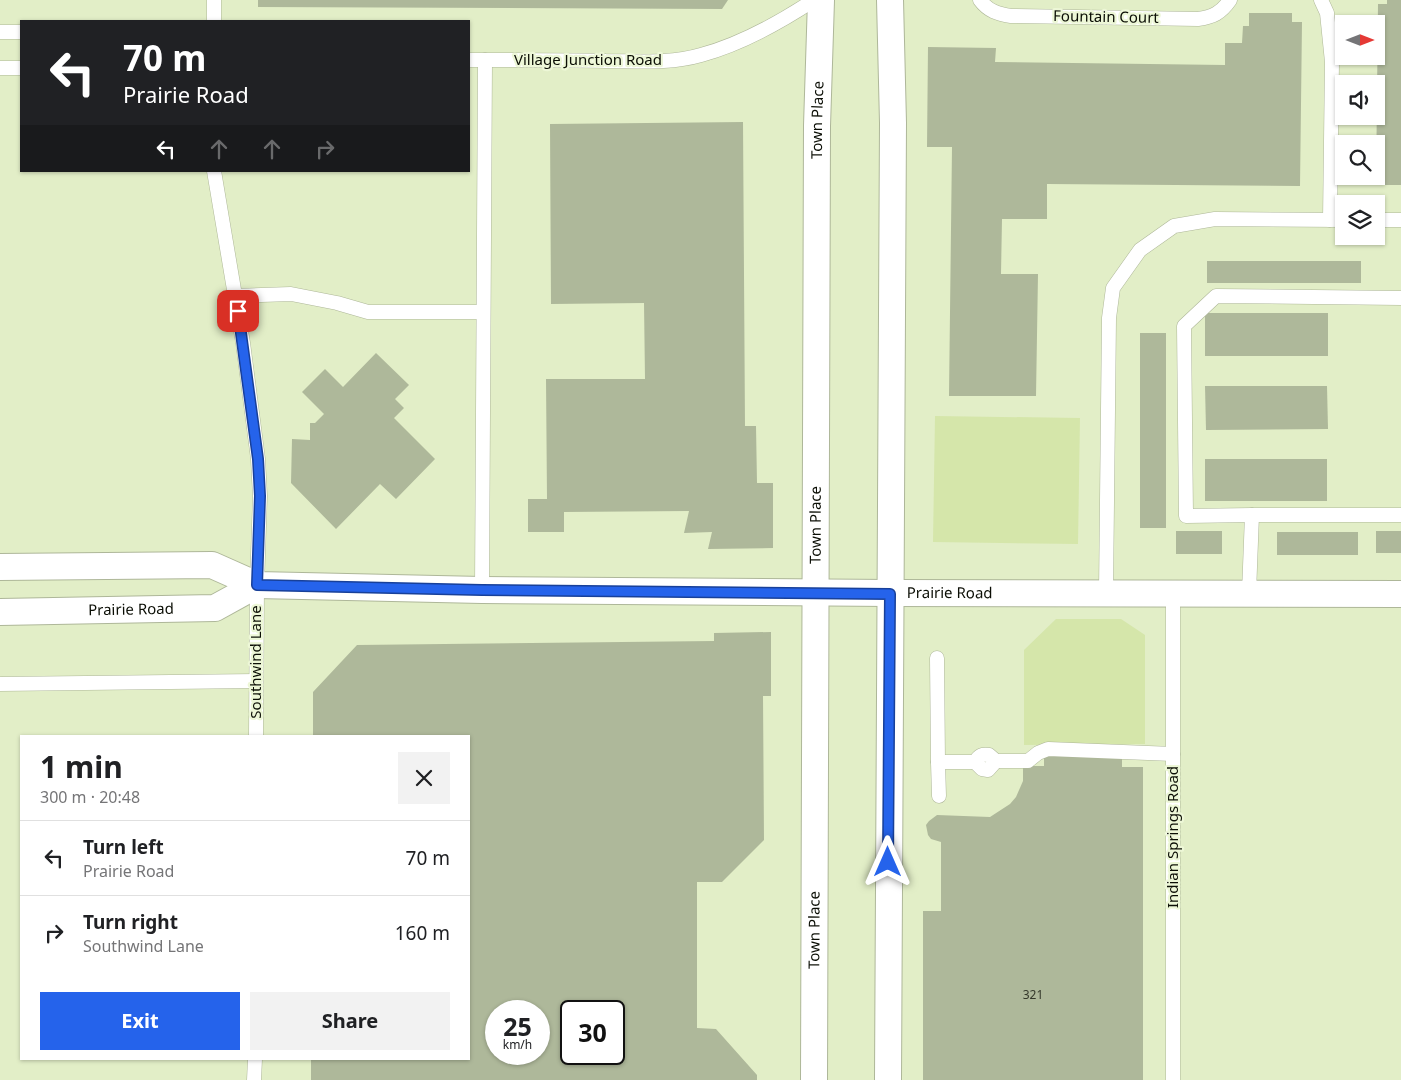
<!DOCTYPE html>
<html lang="en">
<head>
<meta charset="utf-8">
<style>
	:root { --surface:#fff; --page:#f2f2f2; --text:#202124; --muted:#757577; --line:#e0e0e0; --accent:#2563eb }
	body { margin:0; font-family:"Noto Sans",sans-serif; background:var(--page); color:var(--text); height:100vh; display:flex; flex-direction:column; font-size:19px; white-space:nowrap }
	* { box-sizing:border-box; margin:0 }
	p { font-size:16px; color:var(--muted) }
	.icon { flex:none; width:28px; height:28px; fill:none; stroke:currentColor; stroke-width:2; stroke-linecap:round; stroke-linejoin:round }
	.map { position:relative; flex:1; overflow:hidden }
	.details { position:absolute; left:20px; top:735px; width:450px; height:325px; display:flex; flex-direction:column; background:var(--surface); border-radius:0px; box-shadow:0 1px 4px #0004 }
	.details>* { flex:none }
	.top-card { position:absolute; left:20px; top:20px; width:450px; height:152px; border-radius:0px; box-shadow:0 1px 4px #0004; background:#202124; color:#fff; overflow:hidden }
	.needle { width:32px; rotate:90deg }
	.fabs { position:absolute; left:1335px; top:15px; display:grid; gap:10px }
	.fabs a { display:grid; place-items:center; width:50px; height:50px; border-radius:0px; background:var(--surface); box-shadow:0 1px 4px #0004; font-size:25px }
	.speed { position:absolute; left:485px; top:1000px; display:flex; gap:10px; font-size:25px; font-weight:700; text-align:center }
	.speed>* { display:grid; place-content:center; width:65px; height:65px; border-radius:50%; background:var(--surface); box-shadow:0 1px 4px #0004; line-height:1 }
	.speed small { font-size:12px; font-weight:400 }
	.speed .limit { border:2px solid #111; border-radius:8px; background:#fff; color:#111 }
	.pin { position:absolute; display:grid; place-items:center; width:42px; height:42px; color:#fff; margin:-21px; border-radius:10px; box-shadow:0 2px 8px #0006 }
	.me { position:absolute; width:55px; margin:-28px; rotate:0deg; stroke-linejoin:round; filter:drop-shadow(0 0 4px #0008) }
	.turn { display:flex; align-items:center; gap:18px; height:105px; padding:0 20px; font-size:22px }
	.turn .icon { width:65px; height:65px; stroke-width:2.5 }
	.turn b { display:block; font-size:35px; line-height:42px }
	.lanes { display:flex; align-items:center; height:48px; padding:0 20px; background:#0003; justify-content:center; gap:25px; direction:ltr }
	.lanes .off { opacity:.35 }
	.round { display:grid; place-items:center; flex:none; width:52px; height:52px; border-radius:0px; background:var(--page) }
	.headline { display:flex; align-items:center; justify-content:space-between; height:85px; padding:0 20px }
	h1 { font-size:30px; font-weight:700; line-height:38px }
	.cta { display:flex; gap:10px; margin-top:auto; padding:10px 20px }
	.cta a { flex:1; height:58px; border-radius:0px; background:var(--accent); color:#fff; font-size:20px; font-weight:700; line-height:58px; text-align:center }
	.cta a+a { background:var(--page); color:var(--text) }
	ul { padding:0; list-style:none }
	li { display:flex; align-items:center; gap:15px; height:75px; padding:0 20px; border-top:1px solid var(--line) }
	li div { flex:1 }
	li b { display:block; font-size:19px }
	li em { font-style:normal }
	.map>svg:first-child { display:block }
	.built { fill:#e2eec7; fill-rule:evenodd }
	.green { fill:#d5e6aa }
	.building { fill:#aeb89a; fill-rule:evenodd }
	.lines { fill:none; stroke-linecap:round; stroke-linejoin:round }
	.service-casing { stroke:#aeb799; stroke-width:15 }
	.minor-casing { stroke:#aeb799; stroke-width:28 }
	.service { stroke:#fff; stroke-width:14 }
	.minor { stroke:#fff; stroke-width:26 }
	.route-casing { stroke:#184099; stroke-width:12 }
	.route { stroke:#2563eb; stroke-width:9 }
	.labels { text-anchor:middle; stroke-width:4.5; stroke-linejoin:round; paint-order:stroke }
	.number-label { font-size:12px; fill:#34382a }
	.street-label { font-size:15px; fill:#0b0e05; stroke:#edf7d7 }
</style>
</head>
<body>
<div class="map">
<svg width="1401" height="1080" viewBox="0 0 1401 1080">
	<rect width="100%" height="100%" fill="#edf7d7"/>
	<path class="built" d="M0,0h1401v1080h-1401zM21,21h448v150h-448zM1344,24h32v32h-32zM1344,84h32v32h-32zM1344,144h32v32h-32zM1344,204h32v32h-32zM21,736h448v323h-448zM496,1011h43v43h-43zM571,1011h43v43h-43z"/>
	<g class="green">
		<path d="M935,416l145,2 -2,126 -145,-2z"/>
		<path d="M1056,619h65l24,16v109l-121,1v-95z"/>
	</g>
	<g class="building">
		<path d="M258,0h470l-6,9 -464,-2z"/>
		<path d="M1387,0h14v185h-25l2,-181h9z"/>
		<path d="M1249,13h43v9h10l-2,164 -253,-2v35h-45l-1,55h37l-2,122h-87l3,-249h-25l1,-100 68,1 -1,14 230,3v-22h17l1,-17h6z"/>
		<path d="M743,122l2,304h11l1,57h16v65l-65,1 4,-17 -28,1 5,-22 -125,1v20h-36v-33h19l-1,-120h99l-1,-76 -93,1 -1,-180z"/>
		<rect x="1207" y="261" width="154" height="22"/>
		<rect x="1205" y="313" width="123" height="43"/>
		<rect x="1140" y="333" width="26" height="195"/>
		<path d="M376,353l33,32 -14,14 9,9 -10,10 41,41 -39,40 -16,-15 -44,45 -45,-46 1,-44 18,1v-17h5l9,-9 -22,-22 23,-23 18,18z"/>
		<path d="M1205,386h122l1,43 -122,1z"/>
		<rect x="1205" y="459" width="122" height="42"/>
		<rect x="1176" y="531" width="46" height="23"/>
		<rect x="1376" y="531" width="25" height="22"/>
		<rect x="1277" y="532" width="81" height="23"/>
		<path d="M771,632v64h-8l1,144 -42,42h-25v146l19,1 41,46v5h-446v-21h158v-323h-156v-44l44,-47 357,-4v-8zM496,1011h43v43h-43zM571,1011h43v43h-43z"/>
		<path d="M1044,754l78,1v12h21v313h-220v-169h18v-69l-10,-3 -3,-4 -2,-10 3,-4 8,-6 53,2 20,-13 6,-7 7,-16v-15h21z"/>
	</g>
	<g class="lines">
		<g class="service-casing">
			<g id="service">
				<path d="M214,0v21"/>
				<path d="M980,0c8,11 18,14 31,16l187,3c15,-2 23,-6 32,-19"/>
				<path d="M1321,0l6,13 5,49 -2,158"/>
				<path d="M0,32h21"/>
				<path d="M469,60c46,0 92,0 137,1 32,0 64,3 95,-6 41,-11 78,-32 113,-55"/>
				<path d="M0,68h21"/>
				<path d="M214,171l29,172 15,116 2,37 -3,89 -1,151"/>
				<path d="M1376,220h25"/>
				<path d="M235,296l56,-2 46,9 31,9h115"/>
				<path d="M1401,298l-185,-2 -32,30 2,190 66,-1h149"/>
				<path d="M482,590l3,-530"/>
				<path d="M1106,593l3,-275 4,-30 27,-38 34,-24 41,-7 129,1"/>
				<path d="M1173,593v487"/>
				<path d="M1249,593l3,-78"/>
				<path d="M937,658l1,104h37c4,-7 7,-8 14,-7l7,6h32l10,-8 10,-4 125,5"/>
				<path d="M0,684l256,-3"/>
				<path d="M938,762l1,34"/>
				<path d="M975,762l7,7 6,1 8,-9"/>
				<path d="M254,1080l1,-21"/>
			</g>
		</g>
		<g class="minor-casing">
			<g id="minor">
				<path id="s1" d="M0,567l212,-2 45,20 225,5 408,3 511,1"/>
				<path id="s2" d="M0,612l215,-4 42,-23"/>
				<path id="s3" d="M814,1080l3,-954 4,-126"/>
				<path d="M888,1080l5,-957 -3,-123"/>
			</g>
		</g>
		<use href="#service" class="service"/>
		<use href="#minor" class="minor"/>
	</g>
	<g class="lines">
		<g class="route-casing">
			<path id="route" d="M238,311l20,148 2,37 -3,89 225,5 408,4 -2,268"/>
		</g>
		<use href="#route" class="route"/>
	</g>
	<g class="labels">
		<g class="number-label">
			<text x="1033" y="999">321</text>
		</g>
		<g class="street-label">
			<text transform="translate(1106 17) rotate(1)" y="5">Fountain Court</text>
			<text x="588" y="65">Village Junction Road</text>
			<text dy="5" stroke="none"><textPath href="#s3" startOffset="960">Town Place</textPath></text>
			<text dy="5" stroke="none"><textPath href="#s3" startOffset="555">Town Place</textPath></text>
			<text dy="5" stroke="none"><textPath href="#s1" startOffset="954">Prairie Road</textPath></text>
			<text dy="5" stroke="none"><textPath href="#s2" startOffset="131">Prairie Road</textPath></text>
			<text transform="translate(256 662) rotate(-90)" y="5">Southwind Lane</text>
			<text transform="translate(1173 837) rotate(-90)" y="5">Indian Springs Road</text>
			<text dy="5" stroke="none"><textPath href="#s3" startOffset="150">Town Place</textPath></text>
		</g>
	</g>
</svg>
<div class="fabs">
<a><svg class="needle" viewBox="-14 -14 28 28"><path d="M0-13l5 13h-10z" fill="#e53935"/><path d="M0 13l5-13h-10z" fill="#757577"/></svg></a>
<a><svg class="icon" aria-label="sound" viewBox="0 0 24 24"><path d="M4 9h4l5-4v14l-5-4H4zM17 9q2 3 0 6"/></svg></a>
<a><svg class="icon" aria-label="search" viewBox="0 0 24 24"><circle cx="10" cy="10" r="6"/><path d="M15 15l6 6"/></svg></a>
<a><svg class="icon" aria-label="layers" viewBox="0 0 24 24"><path d="M12 4l9 5-9 5-9-5zM3 14l9 5 9-5"/></svg></a>
</div>
<div class="speed"><div>25<small>km/h</small></div><div class="limit">30</div></div>
<div class="pin" style="left:238px;top:311px;background:#d93025"><svg class="icon" aria-label="arrive" viewBox="0 0 24 24"><path d="M6 21V4h12l-3 4 3 4H6"/></svg></div>
<svg class="me" style="left:888px;top:862px" viewBox="-20 -20 40 40"><path d="M0-17L14 15 0 8-14 15z" fill="#2563eb" stroke="#fff" stroke-width="4"/></svg>
<div class="top-card">
<div class="turn"><svg class="icon" aria-label="left" viewBox="0 0 24 24"><path d="M17 20v-9H6M10 6l-5 5 5 5"/></svg><div><b>70 m</b>Prairie Road</div></div>
<div class="lanes"><svg class="icon" aria-label="left" viewBox="0 0 24 24"><path d="M17 20v-9H6M10 6l-5 5 5 5"/></svg><svg class="icon off" aria-label="ahead" viewBox="0 0 24 24"><path d="M12 20V5M6 11l6-6 6 6"/></svg><svg class="icon off" aria-label="ahead" viewBox="0 0 24 24"><path d="M12 20V5M6 11l6-6 6 6"/></svg><svg class="icon off" aria-label="right" viewBox="0 0 24 24"><path d="M7 20v-9h11M14 6l5 5-5 5"/></svg></div>
</div>
<section class="details">
<div class="headline"><div><h1>1 min</h1><p>300 m · 20:48</p></div><a class="round"><svg class="icon" aria-label="close" viewBox="0 0 24 24"><path d="M6 6l12 12M18 6L6 18"/></svg></a></div>
<ul>
<li><svg class="icon" aria-label="left" viewBox="0 0 24 24"><path d="M17 20v-9H6M10 6l-5 5 5 5"/></svg><div><b>Turn left</b><p>Prairie Road</p></div><em>70 m</em></li>
<li><svg class="icon" aria-label="right" viewBox="0 0 24 24"><path d="M7 20v-9h11M14 6l5 5-5 5"/></svg><div><b>Turn right</b><p>Southwind Lane</p></div><em>160 m</em></li>
</ul>
<div class="cta"><a>Exit</a><a>Share</a></div>
</section>
</div>
</body>
</html>
